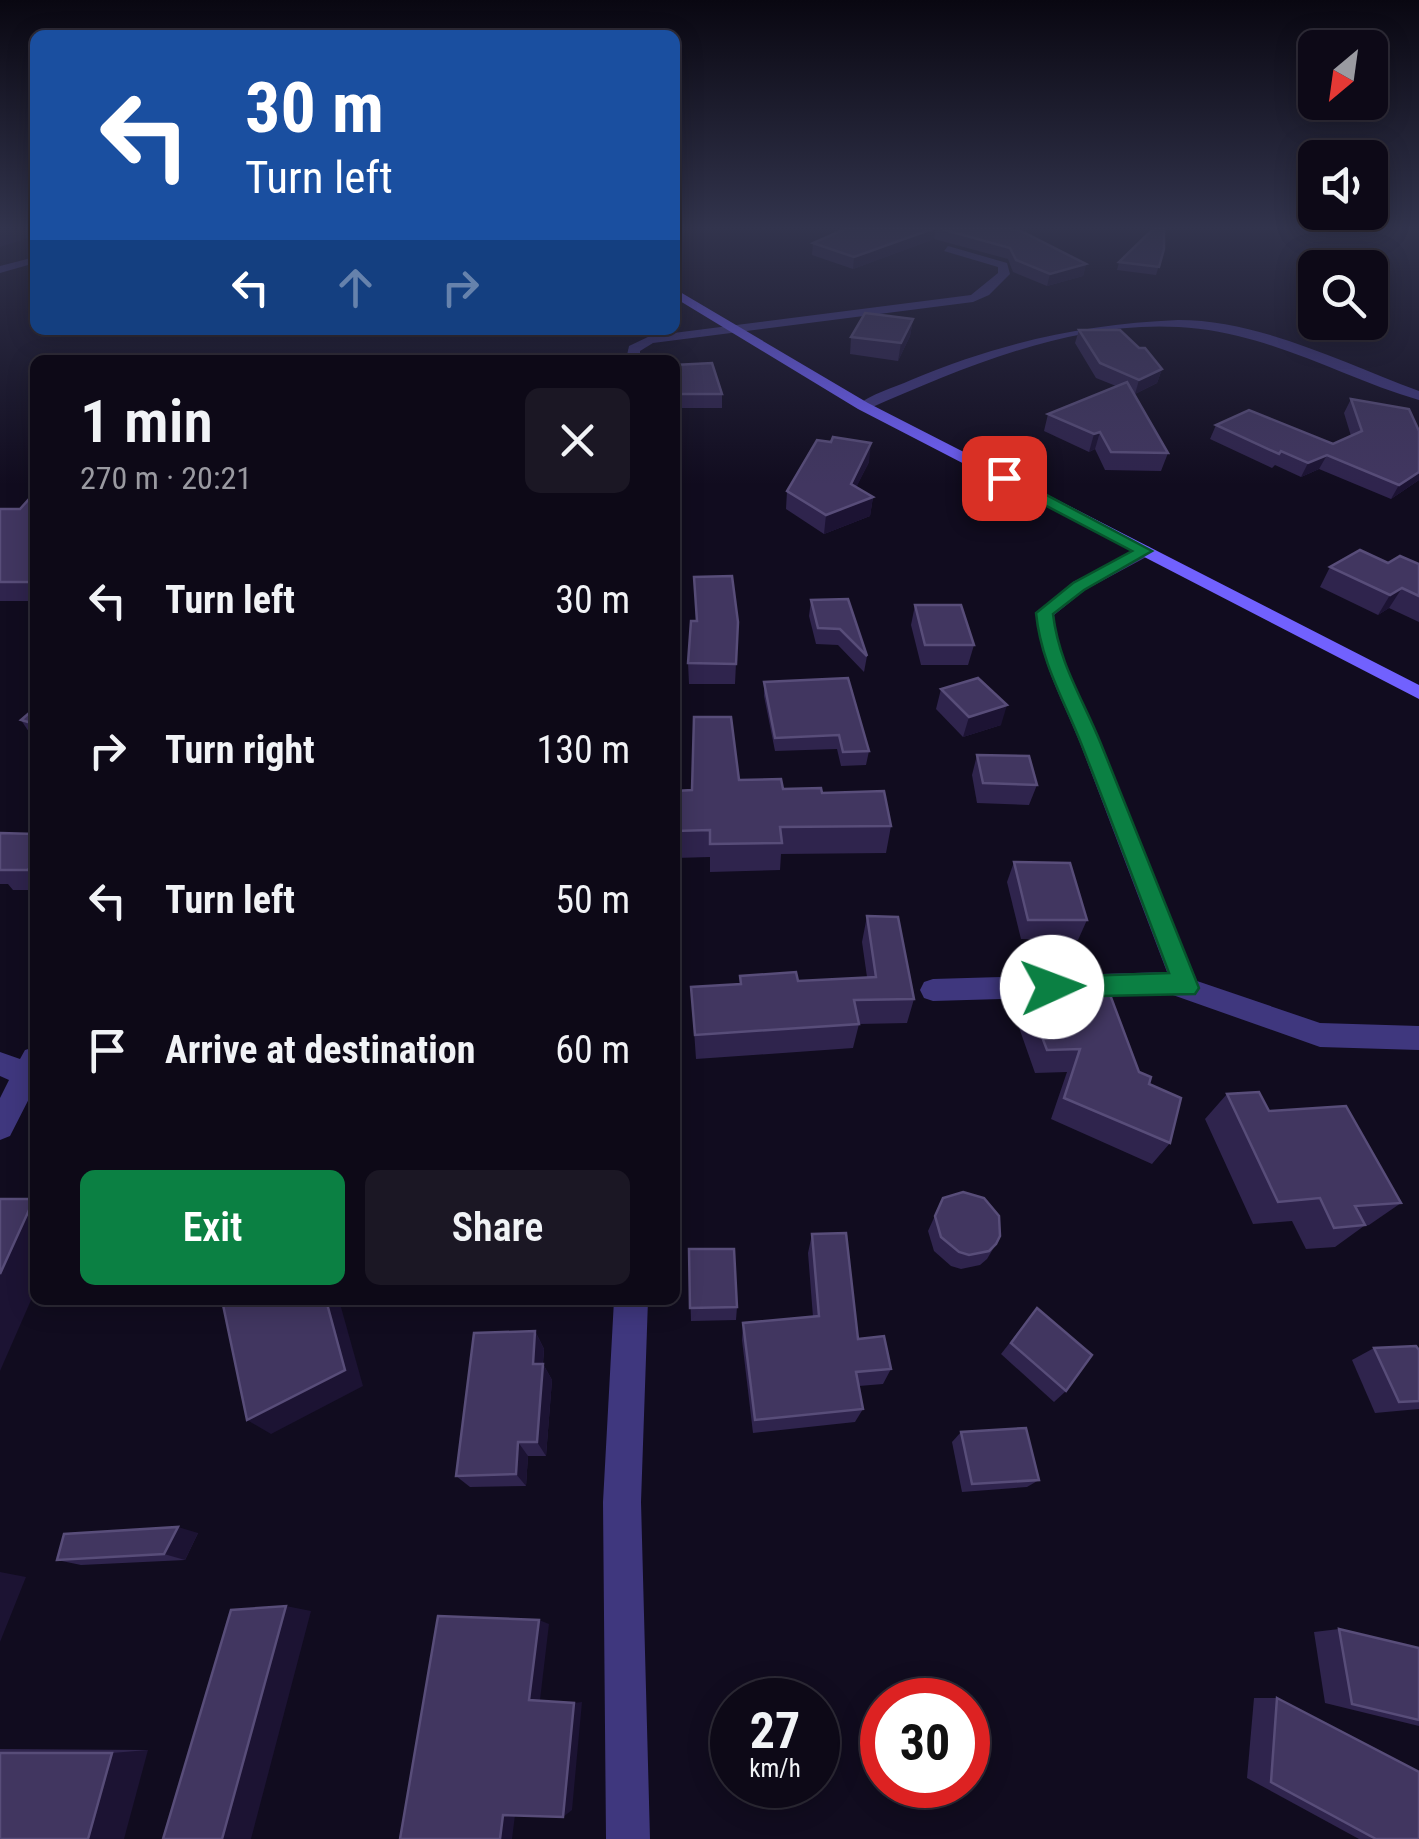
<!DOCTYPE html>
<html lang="en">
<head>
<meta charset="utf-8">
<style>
	:root { --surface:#0d0917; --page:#1b1724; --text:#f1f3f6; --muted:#9a9aa1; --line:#2d2a36; --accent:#0b8043 }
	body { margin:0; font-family:"Roboto Condensed",sans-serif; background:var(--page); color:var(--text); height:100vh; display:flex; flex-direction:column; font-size:38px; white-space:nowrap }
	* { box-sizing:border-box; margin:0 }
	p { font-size:32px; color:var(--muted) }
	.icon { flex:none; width:55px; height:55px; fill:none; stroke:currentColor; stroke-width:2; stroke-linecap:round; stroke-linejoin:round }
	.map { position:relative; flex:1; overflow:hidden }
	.details { position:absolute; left:30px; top:355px; width:650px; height:950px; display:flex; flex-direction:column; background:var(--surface); border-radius:15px; box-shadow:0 5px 25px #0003,0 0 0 2px var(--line) }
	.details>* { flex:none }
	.guide { position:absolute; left:30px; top:30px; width:650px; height:305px; border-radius:15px; box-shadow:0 5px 25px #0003,0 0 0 2px var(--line); background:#1a4fa0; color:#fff; overflow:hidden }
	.needle { width:65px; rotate:209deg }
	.tools { position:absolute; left:1298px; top:30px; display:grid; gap:20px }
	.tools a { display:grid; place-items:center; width:90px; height:90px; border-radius:15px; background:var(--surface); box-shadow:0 5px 25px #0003,0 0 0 2px var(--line); font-size:50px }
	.speed { position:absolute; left:710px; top:1678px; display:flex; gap:20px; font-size:50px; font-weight:700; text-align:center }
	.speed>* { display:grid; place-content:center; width:130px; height:130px; border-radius:50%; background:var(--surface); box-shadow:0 5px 25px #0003,0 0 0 2px var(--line); line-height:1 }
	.speed small { font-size:25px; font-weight:400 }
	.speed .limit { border:15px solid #d22; background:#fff; color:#111 }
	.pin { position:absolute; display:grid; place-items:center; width:85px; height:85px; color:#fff; margin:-42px; border-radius:20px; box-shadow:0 5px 15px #0006 }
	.me { position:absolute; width:110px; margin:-55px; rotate:88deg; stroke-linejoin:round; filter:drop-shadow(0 0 8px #0008) }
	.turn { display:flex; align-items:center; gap:35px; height:210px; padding:0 50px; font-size:45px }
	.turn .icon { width:130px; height:130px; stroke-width:2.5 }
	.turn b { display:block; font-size:70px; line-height:85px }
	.lanes { display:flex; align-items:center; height:95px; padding:0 50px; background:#0003; justify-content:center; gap:50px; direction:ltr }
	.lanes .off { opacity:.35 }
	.round { display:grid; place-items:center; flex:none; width:105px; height:105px; border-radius:15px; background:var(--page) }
	.overview { display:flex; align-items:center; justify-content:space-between; height:170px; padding:0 50px }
	h1 { font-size:60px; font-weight:600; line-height:75px }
	.action { display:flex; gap:20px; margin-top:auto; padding:20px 50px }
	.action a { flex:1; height:115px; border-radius:15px; background:var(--accent); color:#fff; font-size:40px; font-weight:600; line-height:115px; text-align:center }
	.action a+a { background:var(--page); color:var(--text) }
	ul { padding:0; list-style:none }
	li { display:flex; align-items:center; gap:30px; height:150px; padding:0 50px }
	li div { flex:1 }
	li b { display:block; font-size:38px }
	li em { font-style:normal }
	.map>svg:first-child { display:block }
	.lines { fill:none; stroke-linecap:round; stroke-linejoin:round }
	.street { fill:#3f377e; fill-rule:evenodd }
	.secondary { fill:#7161fe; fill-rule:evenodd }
	.wall { fill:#2f244d }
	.shaded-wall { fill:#1c1333 }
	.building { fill:#413660; stroke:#584d79; stroke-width:2.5 }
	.route { fill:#0b8043; stroke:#07532c; stroke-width:2.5 }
</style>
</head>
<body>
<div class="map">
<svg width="1419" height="1839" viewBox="0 0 1419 1839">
	<rect width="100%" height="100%" fill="#110c1f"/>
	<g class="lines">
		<g class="street">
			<path d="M948,246l59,17 3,11 -21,21 -16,7 -320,41 -13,8v9h-14l3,-14 21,-10 321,-41 27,-22v-6l-54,-16z"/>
			<path d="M35,257v6l-35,10v-7z"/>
			<path d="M1178,320c83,0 165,43 241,71v9c-62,-18 -118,-49 -181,-64 -127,-32 -256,23 -370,73l-12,-3c15,-12 37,-18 55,-26 88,-37 172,-56 267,-60z"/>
			<path d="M1144,546l6,1v8l-65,35 -31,25 4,30 139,336 123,42 99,3v24l-99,-3 -150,-53 -237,7 -9,-3 -4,-8 4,-8 9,-3 234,-7c-29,-76 -58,-153 -87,-229 -18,-45 -40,-81 -44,-130l37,-31z"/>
			<path d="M35,1047v40l-25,49 -10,4v-42l9,-18 -9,-4v-24l20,7 5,-9z"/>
			<path d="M614,1300h34l-7,202 9,337h-44l-3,-337z"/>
		</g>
		<path class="secondary" d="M675,289l193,114 551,282v14l-561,-290 -183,-111z"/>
	</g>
	<g class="wall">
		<path d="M847,228h159l80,36 -3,12 -36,10 -34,-14 -5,-13 -74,-20 -81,30 -41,-14 1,-12z"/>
		<path d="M1164,249l-8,26 -39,-5 2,-8z"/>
		<path d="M913,319l-3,17 -12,25 -48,-7 1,-17z"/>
		<path d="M1079,330l60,18 23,21 -5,14 -22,11 33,59 -7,18 -56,-1 -10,-21 -6,3 -45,-21 4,-17 68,-28 -20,-8 -21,-35z"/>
		<path d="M675,365l47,29v14h-47z"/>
		<path d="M1351,399l68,32v49l-28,19 -72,-30 -18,8 -26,-12 -3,3 -62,-29 6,-14 117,19 18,-8 -7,-23z"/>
		<path d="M869,462l-13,25 17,10 -3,19 -46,18 -38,-25 1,-18z"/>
		<path d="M35,499v102h-35v-92h20z"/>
		<path d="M1388,563l31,1v58l-30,-14 -11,7 -58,-28 10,-20z"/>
		<path d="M694,577l44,45 -3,62h-46l-1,-21 8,-42z"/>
		<path d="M811,600l56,56 -3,16 -26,-27 -22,-1 -7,-28z"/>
		<path d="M915,605l59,40 -6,20h-47l-10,-40z"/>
		<path d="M764,682l105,69 -3,14 -25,1 -4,-17 -62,2 -11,-55z"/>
		<path d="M941,689l60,36 -38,12 -27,-28z"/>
		<path d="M35,708v33l-14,-21z"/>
		<path d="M977,755l60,30 -8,20 -52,-2 -5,-28z"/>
		<path d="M739,780l44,9 39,4 69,33 -5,27 -105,1 -1,16 -70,2v-15l-35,1v-67l17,-1z"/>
		<path d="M0,833l35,1v56h-22l-5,-6h-8z"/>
		<path d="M1014,862l73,58 -9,20 -57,-1 -14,-57z"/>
		<path d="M867,916l47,83 -7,24 -48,1 -6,24 -157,11 -5,-72 49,-3v-8l58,5 69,-4 -5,-35z"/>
		<path d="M1020,979l119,93 10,12 21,59 -18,21 -101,-45 16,-47 -32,1 -25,-71z"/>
		<path d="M1227,1094l42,17 132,92 -32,22 -5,1 -29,21 -29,2 -14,-28 -39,3 -48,-105z"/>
		<path d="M943,1198l53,46 -9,15 -7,6 -19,4 -10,-3 -17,-15 -6,-20z"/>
		<path d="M812,1234l46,105 33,30 -8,15 -24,2 4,23 -8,13 -102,11 -11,-93 1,-17 70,-6 -5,-64z"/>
		<path d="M689,1249l48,58 -1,13 -45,1z"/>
		<path d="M1037,1308l29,83 -12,11 -53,-48z"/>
		<path d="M535,1331l9,18 -1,15 9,16 -6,76h-18l-2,30 -56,1 -14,-11z"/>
		<path d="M1374,1348l45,2v59l-44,4 -23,-53z"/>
		<path d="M961,1432l78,48 -12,7 -65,5 -10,-50z"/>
		<path d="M198,1533l-13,27 -104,5 -24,-5z"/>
		<path d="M1339,1629l80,19v78l-94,-23 -11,-71z"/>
		<path d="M1254,1698h23l142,141h-60l-112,-61z"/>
		<path d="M0,1749l148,1 -148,89z"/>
	</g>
	<g class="shaded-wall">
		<path d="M3,228h32v8l-35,11v-18z"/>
		<path d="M936,228l-2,11 -81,30 1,-12z"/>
		<path d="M1086,264l-3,12 -36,10 3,-12z"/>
		<path d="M913,319l-3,17 -12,25 3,-18z"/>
		<path d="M1162,369l-5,14 -22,11 4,-14z"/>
		<path d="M1100,432l-5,17 -6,3 5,-18z"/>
		<path d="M871,443l-2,19 -20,40 2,-18z"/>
		<path d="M1327,455l-8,14 -18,8 7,-14z"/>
		<path d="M1419,472v8l-28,19 8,-14z"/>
		<path d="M873,497l-3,19 -46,18 2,-19z"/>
		<path d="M1402,588l-13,20 -11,7 12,-20z"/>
		<path d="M1007,705l-6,20 -38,12 6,-20z"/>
		<path d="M35,859v20l-7,-9z"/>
		<path d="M34,1199l1,92 -35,80v-97z"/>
		<path d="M326,1300h13l24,86 -92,48 -24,-14z"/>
		<path d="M535,1331l9,18 -3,31 -8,-16z"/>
		<path d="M543,1364l9,16 -6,76 -9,-14z"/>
		<path d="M518,1442l10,14 -2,30 -10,-12z"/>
		<path d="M178,1527l20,6 -13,27 -21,-6z"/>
		<path d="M0,1572l26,5 -26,65z"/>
		<path d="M286,1606l25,5 -60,228h-29z"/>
		<path d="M539,1620l10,4 -9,76h-11z"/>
		<path d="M582,1702l-10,108 -9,7 11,-114z"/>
		<path d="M148,1750l-24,89h-36l24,-86z"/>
		<path d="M516,1807l-4,32h-12l3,-24z"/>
	</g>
	<g class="building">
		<path d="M847,228h88l-81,29 -41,-14z"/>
		<path d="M938,228h68l17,4 63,32 -36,10 -34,-14 -6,-12z"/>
		<path d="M1154,228h10v21l-5,18 -40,-5z"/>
		<path d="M865,313l48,6 -12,24 -50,-6z"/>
		<path d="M1079,330h41l19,18h6l17,21 -23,11 -39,-17z"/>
		<path d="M712,363l10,31h-47v-29z"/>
		<path d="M1127,382l41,71 -57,-1 -11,-20 -6,2 -46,-20z"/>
		<path d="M1351,399l58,10 10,22v41l-20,13 -72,-30 -19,8 -27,-12 -2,3 -63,-29 33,-15 84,34 29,-13z"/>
		<path d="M833,437l38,6 -20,41 22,13 -47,18 -39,-24 30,-51 14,2z"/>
		<path d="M29,499h6v83h-35v-73h20z"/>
		<path d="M1360,550l28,13 12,-7 19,8v32l-17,-8 -12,7 -60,-28z"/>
		<path d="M732,576l6,46 -2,42 -48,-1 3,-42h6l-3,-44z"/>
		<path d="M848,599l19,57 -27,-27 -22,-1 -7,-28z"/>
		<path d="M915,605h46l13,40h-49z"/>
		<path d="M848,678l21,73 -26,1 -4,-17 -64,3 -11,-56z"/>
		<path d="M978,678l29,27 -38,12 -28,-28z"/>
		<path d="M35,708v16l-14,-4z"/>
		<path d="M694,717h37l8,63 42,-1 2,10 38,-1 1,5 62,-2 7,35 -111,1 2,16 -72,1v-14l-35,1v-40l17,-1z"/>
		<path d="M977,755l52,1 8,29 -54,-2z"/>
		<path d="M0,833l35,1v25l-7,11h-28z"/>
		<path d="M1014,862l56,1 17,57h-59z"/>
		<path d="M867,916l31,1 16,82 -60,1 5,24 -164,11 -4,-48 50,-3 -1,-8 56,-4 2,9 78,-4z"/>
		<path d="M1103,976l36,96 12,5 -2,7 32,14 -11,45 -106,-45 16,-49 -33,1 -27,-71z"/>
		<path d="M1259,1092l10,19 77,-5 55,97 -46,3 10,19 -31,3 -14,-30 -42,4 -51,-108z"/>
		<path d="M963,1192l21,6 15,18 1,20 -4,8 -7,7 -20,4 -10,-3 -18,-15 -6,-21 8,-18z"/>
		<path d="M0,1199h34l-34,75z"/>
		<path d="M846,1233l12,106 26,-3 7,33 -35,3 7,37 -108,11 -12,-97 76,-7 -7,-82z"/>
		<path d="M689,1249h45l3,58 -47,1z"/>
		<path d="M222,1300h104l19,70 -98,50z"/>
		<path d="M1037,1308l55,47 -26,36 -55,-48z"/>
		<path d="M535,1331l-2,33h10l-6,78h-19l-2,32 -60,2 18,-143z"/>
		<path d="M1416,1346l3,4v51l-20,1 -25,-54z"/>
		<path d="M1026,1428l13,52 -67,4 -11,-52z"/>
		<path d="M178,1527l-14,27 -107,6 7,-26z"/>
		<path d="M286,1606l-64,233h-59l68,-229z"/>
		<path d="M438,1616l101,4 -10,80 45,3 -11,114 -60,-2 -3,24h-100z"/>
		<path d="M1339,1629l80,19v72l-67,-16z"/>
		<path d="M1277,1698l142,74v67h-43l-105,-57z"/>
		<path d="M0,1753h112l-24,86h-88z"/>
	</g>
	<linearGradient id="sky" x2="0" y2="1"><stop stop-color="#090711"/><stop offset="0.47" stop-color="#32344d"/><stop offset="1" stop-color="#32344d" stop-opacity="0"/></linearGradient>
	<rect width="1419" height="485" fill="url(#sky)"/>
	<path class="route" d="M999,475h10l143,76 -68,39 -31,24c6,50 30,85 48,130 32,81 65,162 98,244l-4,6 -143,3 -9,-3 -4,-7 4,-7 9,-3 117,-4c-29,-77 -58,-154 -88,-230 -18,-45 -40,-81 -45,-130l37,-30 59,-32 -133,-70z"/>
</svg>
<div class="tools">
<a><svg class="needle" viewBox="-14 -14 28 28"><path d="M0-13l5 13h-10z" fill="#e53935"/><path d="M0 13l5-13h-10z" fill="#9a9aa1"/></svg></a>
<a><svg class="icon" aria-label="sound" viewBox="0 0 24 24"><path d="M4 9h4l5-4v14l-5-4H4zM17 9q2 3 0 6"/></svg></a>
<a><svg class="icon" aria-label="search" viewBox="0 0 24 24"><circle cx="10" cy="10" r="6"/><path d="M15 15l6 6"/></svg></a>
</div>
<div class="speed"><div>27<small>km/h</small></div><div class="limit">30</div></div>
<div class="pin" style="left:1004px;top:478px;background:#d93025"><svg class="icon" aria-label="arrive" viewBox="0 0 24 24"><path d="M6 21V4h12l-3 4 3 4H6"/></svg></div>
<svg class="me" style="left:1052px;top:987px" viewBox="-20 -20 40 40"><circle r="19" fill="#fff"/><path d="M0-13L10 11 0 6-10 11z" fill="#0b8043"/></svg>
<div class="guide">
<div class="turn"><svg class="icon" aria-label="left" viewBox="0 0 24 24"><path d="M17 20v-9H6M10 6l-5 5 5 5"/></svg><div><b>30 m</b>Turn left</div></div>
<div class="lanes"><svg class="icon" aria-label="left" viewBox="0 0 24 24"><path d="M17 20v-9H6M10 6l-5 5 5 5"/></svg><svg class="icon off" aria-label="ahead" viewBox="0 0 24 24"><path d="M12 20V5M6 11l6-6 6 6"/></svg><svg class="icon off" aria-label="right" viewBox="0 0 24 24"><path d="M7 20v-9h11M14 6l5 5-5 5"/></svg></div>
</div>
<section class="details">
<div class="overview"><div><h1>1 min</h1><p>270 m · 20:21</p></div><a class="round"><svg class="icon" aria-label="close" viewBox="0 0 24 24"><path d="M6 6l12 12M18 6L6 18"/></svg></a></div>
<ul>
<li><svg class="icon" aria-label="left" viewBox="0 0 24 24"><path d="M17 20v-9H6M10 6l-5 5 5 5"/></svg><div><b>Turn left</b></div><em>30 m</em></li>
<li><svg class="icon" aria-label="right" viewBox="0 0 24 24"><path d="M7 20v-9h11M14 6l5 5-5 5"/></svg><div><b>Turn right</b></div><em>130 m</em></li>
<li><svg class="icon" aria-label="left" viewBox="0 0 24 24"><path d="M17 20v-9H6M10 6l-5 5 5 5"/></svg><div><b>Turn left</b></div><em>50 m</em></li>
<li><svg class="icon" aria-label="arrive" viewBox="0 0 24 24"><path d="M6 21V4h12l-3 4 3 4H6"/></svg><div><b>Arrive at destination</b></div><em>60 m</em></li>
</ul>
<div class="action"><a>Exit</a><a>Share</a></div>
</section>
</div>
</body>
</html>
